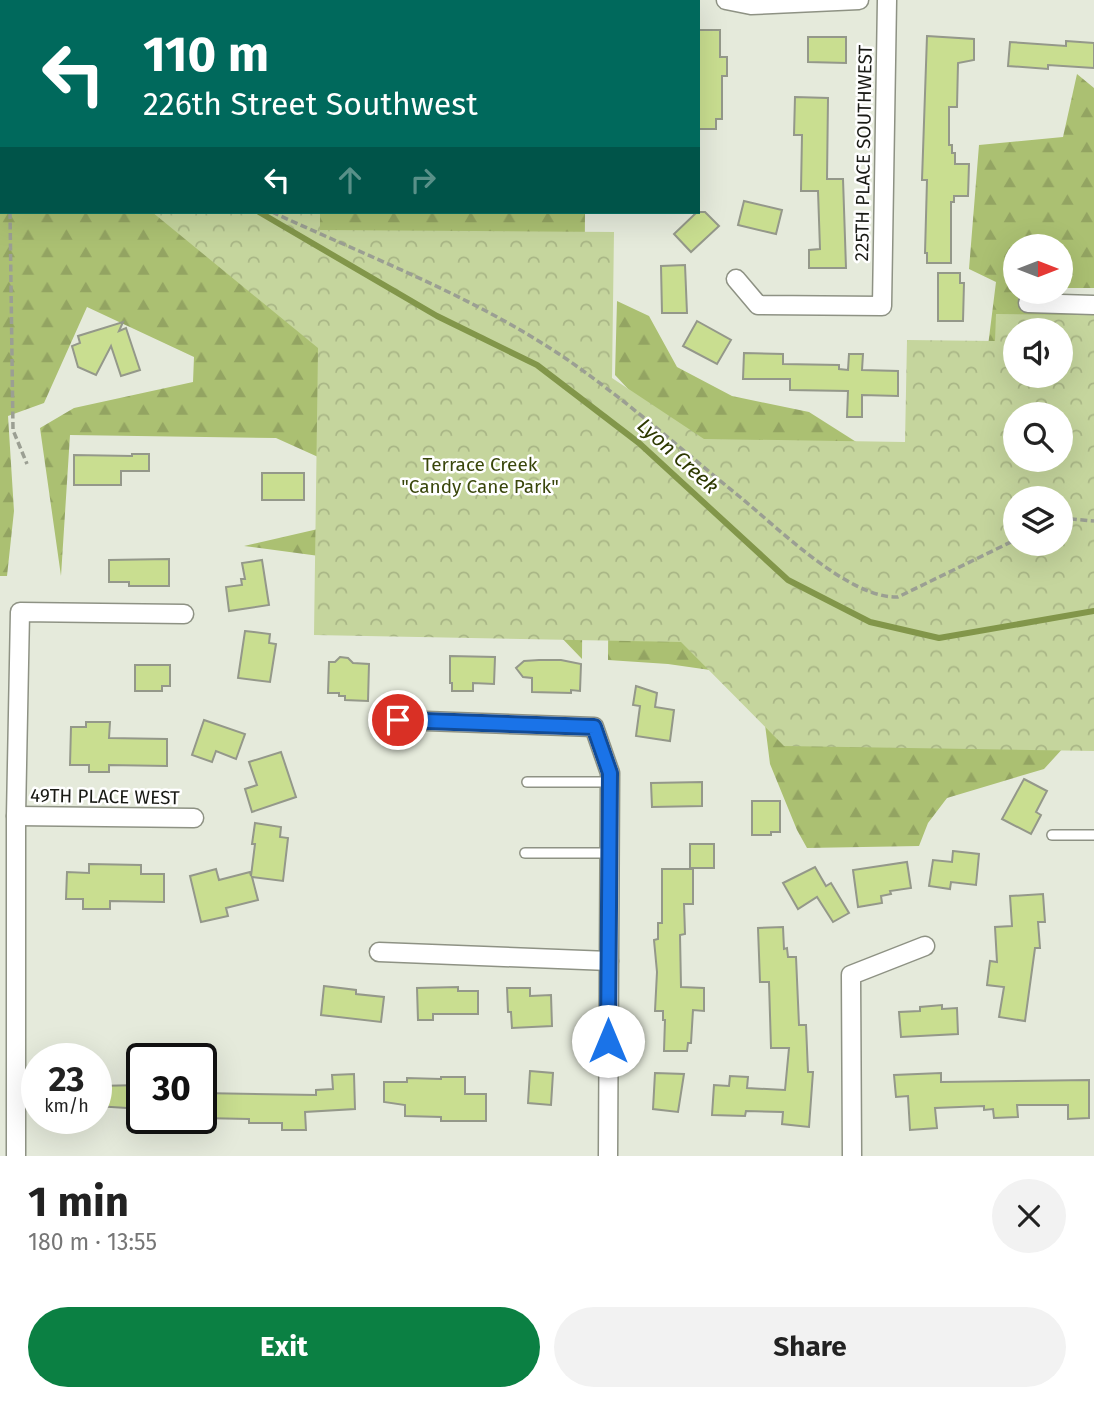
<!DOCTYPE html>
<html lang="en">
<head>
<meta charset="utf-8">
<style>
	:root { --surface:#fff; --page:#f2f2f2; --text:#222; --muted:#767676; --accent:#0b8043 }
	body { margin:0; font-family:"Fira Sans",sans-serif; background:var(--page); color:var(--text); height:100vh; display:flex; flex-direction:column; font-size:26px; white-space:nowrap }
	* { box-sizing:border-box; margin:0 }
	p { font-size:23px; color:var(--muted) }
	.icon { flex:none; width:38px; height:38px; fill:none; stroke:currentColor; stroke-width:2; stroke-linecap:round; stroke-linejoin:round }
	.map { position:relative; height:1156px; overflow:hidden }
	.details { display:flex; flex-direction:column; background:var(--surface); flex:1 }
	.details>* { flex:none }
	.hud { position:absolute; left:0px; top:0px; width:700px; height:214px; box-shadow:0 7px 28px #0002; background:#00695c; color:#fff; overflow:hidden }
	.needle { width:46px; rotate:90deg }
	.tools { position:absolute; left:1003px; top:234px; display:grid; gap:14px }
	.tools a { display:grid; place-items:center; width:70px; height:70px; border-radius:50%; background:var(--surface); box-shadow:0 7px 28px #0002; font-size:35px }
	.speed { position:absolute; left:21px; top:1043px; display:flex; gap:14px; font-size:35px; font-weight:700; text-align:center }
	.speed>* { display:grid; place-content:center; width:91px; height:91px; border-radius:50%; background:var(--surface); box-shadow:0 7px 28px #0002; line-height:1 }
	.speed small { font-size:18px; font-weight:400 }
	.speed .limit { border:4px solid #111; border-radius:10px; background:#fff; color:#111 }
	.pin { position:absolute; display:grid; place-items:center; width:60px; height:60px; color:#fff; margin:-30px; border:4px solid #fff; border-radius:50%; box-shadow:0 2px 7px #0007 }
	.me { position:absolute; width:77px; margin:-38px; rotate:0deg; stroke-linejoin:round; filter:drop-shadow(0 0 5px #0008) }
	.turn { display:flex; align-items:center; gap:24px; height:147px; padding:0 28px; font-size:32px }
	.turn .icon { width:91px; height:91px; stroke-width:2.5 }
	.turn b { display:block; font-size:49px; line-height:60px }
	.lanes { display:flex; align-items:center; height:66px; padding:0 28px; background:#0003; justify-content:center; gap:35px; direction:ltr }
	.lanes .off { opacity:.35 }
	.round { display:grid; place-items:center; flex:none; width:74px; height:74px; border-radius:37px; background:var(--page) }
	.headline { display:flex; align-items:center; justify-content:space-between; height:119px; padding:0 28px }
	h1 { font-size:42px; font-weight:700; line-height:52px }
	.action { display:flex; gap:14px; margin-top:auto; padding:14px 28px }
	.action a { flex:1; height:80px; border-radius:42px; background:var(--accent); color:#fff; font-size:28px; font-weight:700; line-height:80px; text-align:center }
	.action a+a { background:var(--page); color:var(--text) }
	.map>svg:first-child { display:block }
	.forest { fill:url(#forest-firs); fill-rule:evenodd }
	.park { fill:url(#park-crowns); fill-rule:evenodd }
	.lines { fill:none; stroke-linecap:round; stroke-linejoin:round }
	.stream { stroke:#82964a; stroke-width:6 }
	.building { fill:#c9de90; stroke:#94988a; stroke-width:2 }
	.lane-casing { stroke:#8e9284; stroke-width:12 }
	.street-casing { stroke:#8e9284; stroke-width:21 }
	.path { stroke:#9b9f93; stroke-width:3.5; stroke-dasharray:7 3.5; stroke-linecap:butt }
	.lane { stroke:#fff; stroke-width:9 }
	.street { stroke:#fff; stroke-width:18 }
	.route-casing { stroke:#114b97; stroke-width:18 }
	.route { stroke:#1a73e8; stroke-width:12 }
	.labels { text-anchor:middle; stroke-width:5; stroke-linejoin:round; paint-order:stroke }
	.street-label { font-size:19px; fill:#191a15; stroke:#fff }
	.park-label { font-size:19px; fill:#39460b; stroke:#fff }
	.water-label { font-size:21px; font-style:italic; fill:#2d3900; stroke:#fff }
</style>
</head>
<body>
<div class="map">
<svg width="1094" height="1156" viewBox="0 0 1094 1156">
	<defs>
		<pattern id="forest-firs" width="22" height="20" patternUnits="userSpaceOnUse" patternTransform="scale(1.75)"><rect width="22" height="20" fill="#abc072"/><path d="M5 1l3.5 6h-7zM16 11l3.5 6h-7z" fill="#93a462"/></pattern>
		<pattern id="park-crowns" width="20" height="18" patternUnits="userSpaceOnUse" patternTransform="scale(1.75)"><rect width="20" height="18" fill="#c5d59d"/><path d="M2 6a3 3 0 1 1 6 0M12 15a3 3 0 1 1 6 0" fill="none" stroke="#a9b686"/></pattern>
	</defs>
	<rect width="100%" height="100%" fill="#e5eadb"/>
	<g class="forest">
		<path d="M0,0h537v2h-535v210h583l-3,447 -50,-52 -183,-47 -105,-14 87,-20 -4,-65 -51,-23 -206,-3 -9,141 -21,-148 34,-20 119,-26 1,-25 -107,-50 -43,96 -36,13 6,95 -7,65h-7z"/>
		<path d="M1077,74l17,14v200h-33l-1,-41h-45v45h3l1,16 75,7v431h-29l-21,23 -97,29 -19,25 -9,23 -112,2 -10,-18 -27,-66 -11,-87 -91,-13 -60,-4 2,-265 36,13 -31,-33 2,-74 32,15 28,51 55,29 77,16 52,33 49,2 78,-101 8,-64 -27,-13 10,-124 84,-8zM1015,331h45v45h-45zM1015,415h45v45h-45zM1015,499h45v45h-45z"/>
	</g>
	<g class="park">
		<path d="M0,0h323v2h-321l-2,189z"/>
		<path d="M152,212h168v18l294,2 -2,146 92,61 201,3 2,-102 88,1 1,-27 98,1v436l-310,-5 -103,-104 -367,-7 4,-287zM1015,331h45v45h-45zM1015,415h45v45h-45zM1015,499h45v45h-45z"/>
	</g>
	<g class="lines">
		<path class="stream" d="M259,212l178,104 100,49 102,78 149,137 82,42 69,16 155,-27"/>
	</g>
	<g class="building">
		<path d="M698,30h22v27h7v19h-5v43h-6v10h-18z"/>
		<path d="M927,36l47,3v21l-16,3 -1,44h-8v38h3v8h3v11h14l-1,32h-14v6h-3v61h-24v-10h-2l2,-73h-5z"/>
		<path d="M808,37h38v26l-38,-1z"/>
		<path d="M1066,41l28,2v25l-46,-3v4l-40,-3 2,-24 56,4z"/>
		<path d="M795,97l33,1 -1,81h16l3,89h-37v-18l11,-1 -2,-58h-17l1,-56h-8z"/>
		<path d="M744,201l38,9 -6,24 -38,-9z"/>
		<path d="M697,212h8l14,14 -28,26 -17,-18z"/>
		<path d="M685,265l2,48h-25l-1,-47z"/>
		<path d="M938,273h22v10h4l-1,38h-25z"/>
		<path d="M697,321l34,19 -14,24 -34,-18z"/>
		<path d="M123,322l-4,9 7,-3 14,42 -19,6 -10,-30 -15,29 -18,-8 -6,-21 8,-3 -2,-7z"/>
		<path d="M744,353l39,1v10l56,1v4l9,1 1,-16h14l-1,16 36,1v25l-36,-1v22h-15l1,-26 -58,-1v-11h-47z"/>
		<path d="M132,454h17v17h-28v14h-47v-30l58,1z"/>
		<rect x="262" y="473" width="42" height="27"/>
		<path d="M169,559v27h-40v-4h-20v-22z"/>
		<path d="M262,560l7,45 -40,6 -3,-24 16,-2 -1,-6h4l-3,-16z"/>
		<path d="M245,631l25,3 -1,9 7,1 -6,38 -32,-4z"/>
		<path d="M450,656l45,1 -1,27 -21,-1v8h-21v-8h-2z"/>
		<path d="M340,657l8,1 5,5 16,1 -1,37 -23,-1v-4h-6v-3h-11l1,-31h6z"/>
		<path d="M539,660h22l20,4 -1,27 -9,-1v3l-39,-1v-14l-9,-1 -7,-9 8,-7z"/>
		<path d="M135,665h35v21h-8v5h-27z"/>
		<path d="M636,686l21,7 -2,14 19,3 -4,31 -34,-5 4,-30 -7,-1z"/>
		<path d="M204,720l41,14 -9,25 -20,-8 -4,11 -20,-7z"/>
		<path d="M86,722h24l-1,16 58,1v27l-58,-1v7h-20v-7h-19l1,-38h15z"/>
		<path d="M281,752l15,45 -44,15 -7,-23 12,-4 -8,-23z"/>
		<path d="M1024,779l23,12 -11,21 5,3 -10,19 -29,-15z"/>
		<path d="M702,782v24l-50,1 -1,-24z"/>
		<path d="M752,801h28v31h-9v3h-19z"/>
		<path d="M255,823l26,4 -1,10 8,1 -5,43 -31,-4 6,23 -32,8 2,8 -27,6 -11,-46 26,-7 3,11 31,-8 1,4 4,-32h-3z"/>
		<rect x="690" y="844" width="24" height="24"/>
		<path d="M953,851l26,3 -3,31 -25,-3 -1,7 -21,-3 4,-26 19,2z"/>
		<path d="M907,862l4,26 -21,3 1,3 -10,2 1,7 -24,4 -5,-37z"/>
		<path d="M89,864l52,1v9h23v28l-54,-1v8h-27v-10h-17l1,-27 22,1z"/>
		<path d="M815,867l11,19 5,-3 18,30 -16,9 -16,-25 -19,12 -15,-26z"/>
		<path d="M662,869h31v35h-9l1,30 -5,1 1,52 23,1v23l-11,-1 -2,33h-3l-1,8h-23l1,-31h-2v-9h-8l2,-39 -3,-32 4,-1v-16h4z"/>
		<path d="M1043,894l2,28h-7l2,26h-5l-10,73 -26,-4 5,-30 -17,-2 3,-24 7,1 -2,-35 17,-1 -2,-30z"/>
		<path d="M783,927l1,22 3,-1 1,9h8l3,68h7l2,47h5l-4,55 -27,-3 1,-12 -37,-1 -1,5 -33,-1 2,-30 15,1 1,-10 18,1 -1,11 38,2 4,-42h-18l-2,-66h-9l-2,-54z"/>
		<path d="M324,986l32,4v4l28,3 -3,25 -60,-7z"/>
		<path d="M458,987v4h20v23h-45v6h-15l-1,-32z"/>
		<path d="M507,988h23v8l21,-1 1,31 -40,2 -1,-16h-3z"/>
		<path d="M942,1005v4l15,-1 1,26 -57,3 -2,-25 21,-1v-4z"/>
		<path d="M530,1071l23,2 -2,32 -23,-2z"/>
		<path d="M655,1073l29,1 -6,38 -25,-3z"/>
		<path d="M941,1073v9l148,-2v38l-21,1v-14h-51l1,12 -24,1 -1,-9 -9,1v-4l-49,2 2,20 -27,2 -2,-34 -12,1 -2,-22z"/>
		<path d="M354,1074l1,35 -50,3 1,18h-24v-7h-33v-4l-48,-1v-25l115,2v-5l17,-1 -1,-14z"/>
		<path d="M441,1077h24v17h21v27h-45v-4l-36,-1v-11l-21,-3v-20h23v-4l34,1z"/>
		<path d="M142,1085v24l-46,-3v-20z"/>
	</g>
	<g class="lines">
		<g class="lane-casing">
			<g id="lane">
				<path d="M527,782h83"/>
				<path d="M1052,835h42"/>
				<path d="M525,853h84"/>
			</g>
		</g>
		<g class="street-casing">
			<g id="street">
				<path d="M726,0l25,5 108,-5"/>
				<path d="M736,279l22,26 124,1 5,-306"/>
				<path d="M1028,303l66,2"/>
				<path d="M398,720l196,7 16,46 -2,383"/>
				<path d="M16,816l178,2"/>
				<path d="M379,952l230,9"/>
				<path d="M16,1156v-340l4,-204 164,2"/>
				<path d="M852,1156l-1,-181 74,-29"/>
			</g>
		</g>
		<g class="path">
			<path d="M45,2l1,-2"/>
			<path d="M312,2l33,-2"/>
			<path d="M536,2l4,-2"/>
			<path d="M0,30h2"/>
			<path d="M0,106l2,-1"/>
			<path d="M0,147l2,-4"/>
			<path d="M10,212l3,218 14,34"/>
			<path d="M272,212c99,46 203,85 293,146 61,42 117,92 175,139 37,30 109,102 158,100l117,-57"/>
			<path d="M1060,523l12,-4 22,2"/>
		</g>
		<use href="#lane" class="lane"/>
		<use href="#street" class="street"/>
	</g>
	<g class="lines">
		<g class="route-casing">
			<path id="route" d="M398,720l196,7 16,46 -2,268"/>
		</g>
		<use href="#route" class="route"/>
	</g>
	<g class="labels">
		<g class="street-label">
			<text transform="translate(863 153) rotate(-89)" y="7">225TH PLACE SOUTHWEST</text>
			<text transform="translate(105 796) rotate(1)" y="7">49TH PLACE WEST</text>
		</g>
		<g class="park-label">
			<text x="480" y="471">Terrace Creek<tspan x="480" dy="22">"Candy Cane Park"</tspan></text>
		</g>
		<g class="water-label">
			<text transform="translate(678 456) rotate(42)" y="7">Lyon Creek</text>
		</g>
	</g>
</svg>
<div class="tools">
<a><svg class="needle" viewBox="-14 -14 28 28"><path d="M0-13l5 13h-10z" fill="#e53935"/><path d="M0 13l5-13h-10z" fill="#767676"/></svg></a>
<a><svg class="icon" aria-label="sound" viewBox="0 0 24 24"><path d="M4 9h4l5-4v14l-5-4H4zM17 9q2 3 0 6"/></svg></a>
<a><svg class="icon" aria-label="search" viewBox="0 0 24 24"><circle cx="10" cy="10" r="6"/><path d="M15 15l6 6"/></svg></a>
<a><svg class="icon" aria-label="layers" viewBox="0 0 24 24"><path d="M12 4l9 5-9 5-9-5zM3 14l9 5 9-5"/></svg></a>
</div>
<div class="speed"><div>23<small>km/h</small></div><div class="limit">30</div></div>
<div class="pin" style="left:398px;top:720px;background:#d93025"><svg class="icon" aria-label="arrive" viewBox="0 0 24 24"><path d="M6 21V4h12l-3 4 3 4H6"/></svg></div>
<svg class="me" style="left:608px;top:1041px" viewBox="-20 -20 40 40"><circle r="19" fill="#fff"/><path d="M0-13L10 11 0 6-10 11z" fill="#1a73e8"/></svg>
<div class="hud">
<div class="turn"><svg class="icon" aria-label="left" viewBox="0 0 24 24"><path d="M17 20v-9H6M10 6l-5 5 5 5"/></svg><div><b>110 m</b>226th Street Southwest</div></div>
<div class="lanes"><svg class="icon" aria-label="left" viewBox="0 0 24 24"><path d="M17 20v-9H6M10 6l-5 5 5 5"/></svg><svg class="icon off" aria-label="ahead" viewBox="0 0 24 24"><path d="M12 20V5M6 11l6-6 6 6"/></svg><svg class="icon off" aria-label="right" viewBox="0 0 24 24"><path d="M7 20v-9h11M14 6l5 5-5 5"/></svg></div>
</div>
</div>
<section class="details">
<div class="headline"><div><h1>1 min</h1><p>180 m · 13:55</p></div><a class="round"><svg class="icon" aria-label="close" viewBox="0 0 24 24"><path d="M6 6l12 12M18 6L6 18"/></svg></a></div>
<div class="action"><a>Exit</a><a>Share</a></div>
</section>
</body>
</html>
